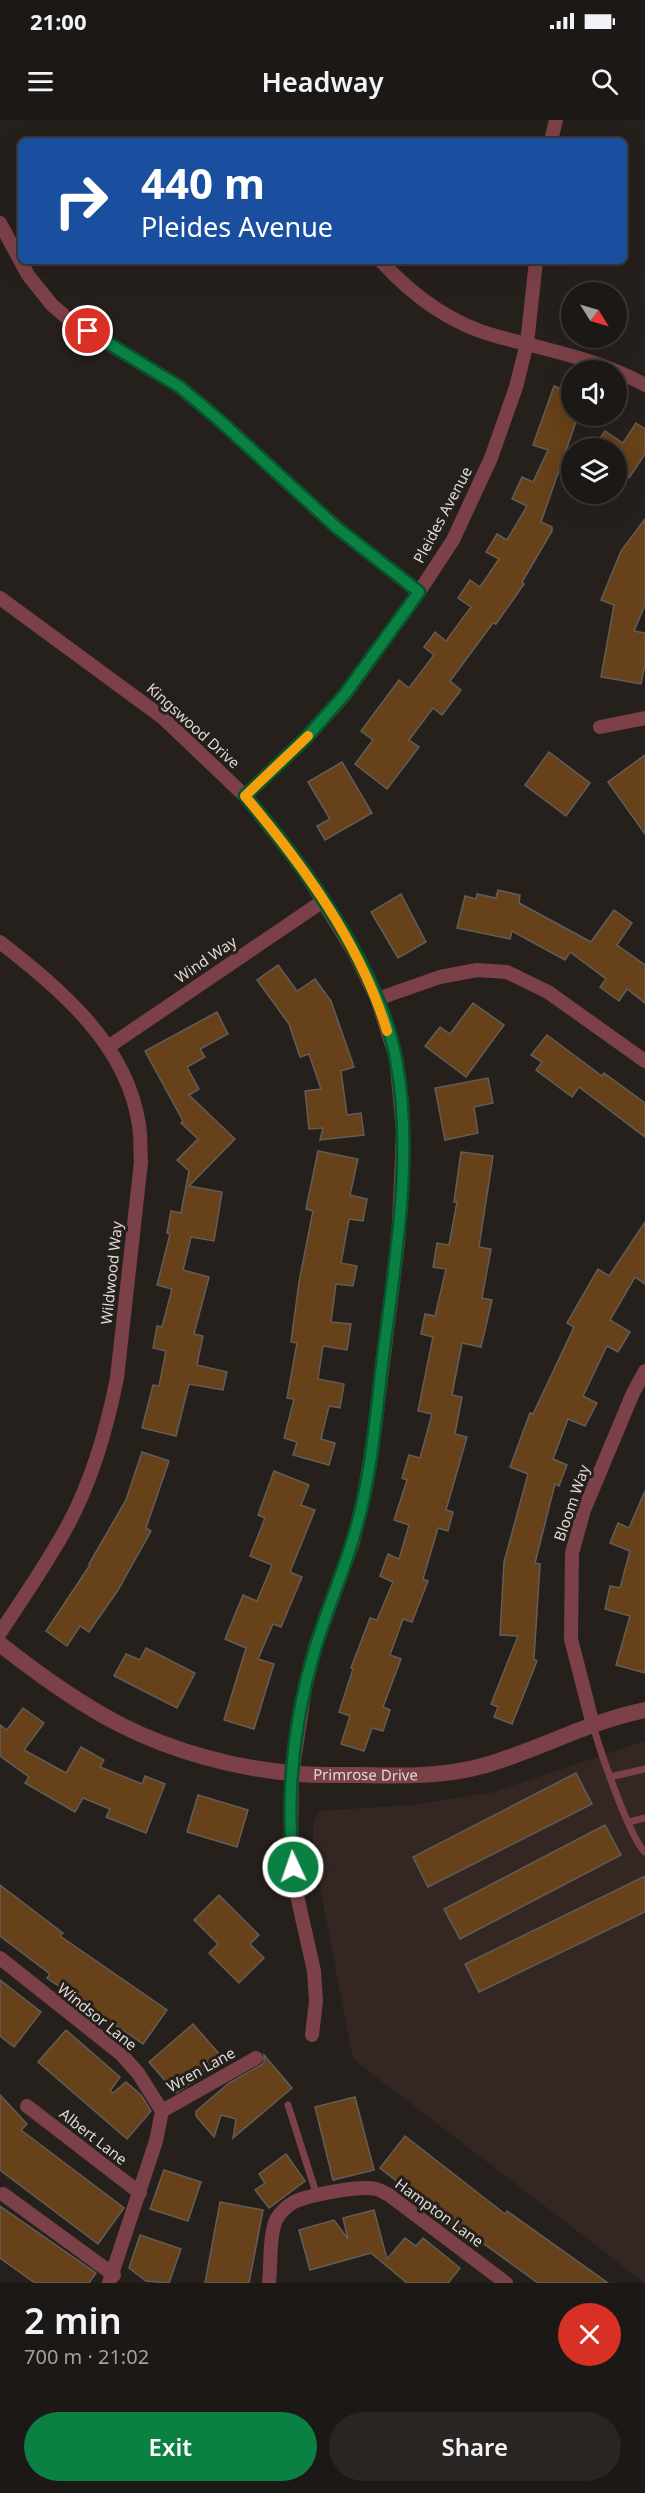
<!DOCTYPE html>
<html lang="en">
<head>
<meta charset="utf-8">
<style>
	:root { --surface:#1c1816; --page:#292523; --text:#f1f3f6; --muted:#a0a0a1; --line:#3a3735; --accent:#0b8043 }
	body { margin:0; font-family:"Noto Sans",sans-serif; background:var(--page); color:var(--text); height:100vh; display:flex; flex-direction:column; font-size:22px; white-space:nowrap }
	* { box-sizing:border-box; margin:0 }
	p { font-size:20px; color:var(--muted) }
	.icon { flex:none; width:33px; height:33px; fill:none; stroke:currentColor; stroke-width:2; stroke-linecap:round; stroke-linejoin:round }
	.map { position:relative; height:2163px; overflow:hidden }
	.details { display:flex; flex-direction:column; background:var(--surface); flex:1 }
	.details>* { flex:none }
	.top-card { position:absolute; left:18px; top:18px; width:609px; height:126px; border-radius:9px; box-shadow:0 6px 24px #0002,0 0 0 2px var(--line); background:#1a4fa0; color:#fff; overflow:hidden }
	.needle { width:39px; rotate:127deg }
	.fabs { position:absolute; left:561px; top:162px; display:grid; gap:12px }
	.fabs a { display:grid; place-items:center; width:66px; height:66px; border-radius:50%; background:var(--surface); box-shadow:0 6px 24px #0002,0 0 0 2px var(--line); font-size:30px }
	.pin { position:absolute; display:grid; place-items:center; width:51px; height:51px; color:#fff; margin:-26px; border:3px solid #fff; border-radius:50%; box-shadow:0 2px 6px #0007 }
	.me { position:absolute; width:66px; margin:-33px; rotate:357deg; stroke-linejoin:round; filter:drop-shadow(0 0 4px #0008) }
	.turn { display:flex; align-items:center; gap:21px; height:126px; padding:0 24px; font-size:27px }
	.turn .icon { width:78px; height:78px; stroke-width:2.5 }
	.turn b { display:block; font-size:42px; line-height:51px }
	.round { display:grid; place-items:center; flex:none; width:63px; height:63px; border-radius:32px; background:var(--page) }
	.headline { display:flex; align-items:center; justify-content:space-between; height:102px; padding:0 24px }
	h1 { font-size:36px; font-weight:600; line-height:45px }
	.primary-button { display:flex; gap:12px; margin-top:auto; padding:12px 24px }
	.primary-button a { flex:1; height:69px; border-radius:36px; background:var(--accent); color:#fff; font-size:24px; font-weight:600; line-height:69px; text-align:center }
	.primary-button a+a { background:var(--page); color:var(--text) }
	.status { display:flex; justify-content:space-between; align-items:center; height:42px; padding:0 30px; background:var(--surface); direction:ltr }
	.status svg { height:16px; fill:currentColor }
	header { display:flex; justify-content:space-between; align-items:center; height:78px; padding:0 24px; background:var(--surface); font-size:27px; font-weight:600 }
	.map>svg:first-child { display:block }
	.built { fill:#342723 }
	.building { fill:#664119; stroke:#635d58; stroke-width:1.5 }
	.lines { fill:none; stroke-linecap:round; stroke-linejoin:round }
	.service { stroke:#7c4148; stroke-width:7 }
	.minor { stroke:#7c4148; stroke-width:14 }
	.tertiary { stroke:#7c4148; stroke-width:16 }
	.route-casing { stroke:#07532c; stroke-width:15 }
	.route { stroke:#0b8043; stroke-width:10 }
	.slow { stroke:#f59e0b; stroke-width:10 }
	.labels { text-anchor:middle; stroke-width:6; stroke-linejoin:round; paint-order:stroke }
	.street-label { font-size:15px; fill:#dedad8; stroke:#26201d }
</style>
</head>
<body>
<div class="status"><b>21:00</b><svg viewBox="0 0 49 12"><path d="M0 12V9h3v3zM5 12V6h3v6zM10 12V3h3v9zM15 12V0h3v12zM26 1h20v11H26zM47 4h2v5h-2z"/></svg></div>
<header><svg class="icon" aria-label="menu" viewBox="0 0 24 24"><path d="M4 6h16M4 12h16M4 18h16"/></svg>Headway<svg class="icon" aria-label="search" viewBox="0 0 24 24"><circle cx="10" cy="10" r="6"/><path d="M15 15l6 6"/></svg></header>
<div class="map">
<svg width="645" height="2163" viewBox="0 0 645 2163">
	<rect width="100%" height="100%" fill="#26201d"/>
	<path class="built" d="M645,1621v542l-292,-224 -41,-213 2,-25 5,-10 92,-6 80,-12z"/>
	<g class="building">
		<path d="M554,266l18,7v23h6l-37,106 11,5v4l-30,51 2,2 -28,40 -3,-1 -43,58 11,9 -19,25 -9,-7 -24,32 10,7 -32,42 -32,-25 18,-24 -12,-9 38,-51 10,8 25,-33 -10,-8 11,-15 11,9 25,-34 -13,-9 12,-18 10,7 19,-28 -13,-7 11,-18 10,6 20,-34 -15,-7 10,-22 11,5 15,-32 -15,-5z"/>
		<path d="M636,303l9,6v25l-16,24 -13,-9v-21h-23l12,-17 18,12z"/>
		<path d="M645,399v86l-11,26 11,2v31l-4,20 -40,-7 13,-72 -13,-5 20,-49z"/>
		<path d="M549,632l41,31 -24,33 -41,-31z"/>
		<path d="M645,635v79l-37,-52z"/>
		<path d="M342,642l30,51 -47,27 -8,-14 13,-7 -22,-37z"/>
		<path d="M498,770l22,5 -1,8 72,39 23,-32 18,13 -15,22 28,20v38l-18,-14 -8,12 -19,-14 6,-8 -36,-27 -5,8 -53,-29 -2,8 -53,-11 8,-32 11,3 1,-5 19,4z"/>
		<path d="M401,774l25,48 -28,16 -27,-46z"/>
		<path d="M278,845l19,26 18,-12 16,22 23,66 -13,4 6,44 14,-2 3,22 -44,5 3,-12 -14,1 -4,-38 16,-2 -12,-35 -9,3 -11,-33 -32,-44z"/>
		<path d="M473,883l31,22 -38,52 -41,-31 15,-19 10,7z"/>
		<path d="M217,892l11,22 -28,15 5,8 -18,10 12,22 -10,6 46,44 -46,47 33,6 -8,49 -23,-4 -8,33 26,7 -15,57 9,2 -6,29 30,7 -4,18 -34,-6 -13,52 -34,-8 11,-43 6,1 7,-35 -13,-3 4,-22 5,1 10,-38 -15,-4 13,-51 -3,-1 4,-22 10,2 8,-42 -12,-11 21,-21 -17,-16 2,-2 -38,-70z"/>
		<path d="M547,915l55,41 2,-3 41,30v34l-66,-50 -7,10 -36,-27 6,-8 -11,-7z"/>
		<path d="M488,958l5,25 -19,4 4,26 -33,7 -10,-52z"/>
		<path d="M318,1031l40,8 -8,36 17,4 -4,22 -14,-2 -8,44 16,3 -4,20 -17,-2 -5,38 20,2 -4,26 -24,-4 -5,33 26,5 -4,24 -11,-2 -8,33 14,4 -6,22 -36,-10 4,-13 -13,-4 10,-39 -7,-1 10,-55 -6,-1 8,-60 14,-71 -7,-2z"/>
		<path d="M461,1032l32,4 -14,91 12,2 -9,49 10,2 -11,47 -19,-4 -10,52 10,2 -7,37 12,3 -21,73 7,2 -5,19 -10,-3 -15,51 5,2 -16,41 -9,-3 -13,36 11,4 -18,48 7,3 -7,21 -11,-3 -8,23 -23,-7 9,-28 -11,-4 14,-43 -2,-1 19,-50 7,2 16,-38 -13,-6 8,-22 11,5 10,-34 -15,-5 13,-40 -5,-2 7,-23 11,3 12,-44 -14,-3 15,-74 -12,-3 4,-20 10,2 11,-47 -13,-2 4,-24 12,2 8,-43h-3z"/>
		<path d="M645,1102v62l-10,-7 -25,43 20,12 -12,20 -11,-6 -24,50 14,7 -12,23 -17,-7 -15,40 14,6 -8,21 -4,-2 -20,79 5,1 -6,95 3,2 -25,63 -18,-7 4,-10 -7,-3 27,-68 -18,-1 4,-73 24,-88 -18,-7 20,-54 3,1 41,-87 -7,-4 31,-54 11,7z"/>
		<path d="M142,1332l27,9 -23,67 5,3 -33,59 -29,42 -9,-6 -13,20 -21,-15 44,-66 -1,-1 37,-64z"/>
		<path d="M274,1351l35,14 -8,20 14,5 -25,62 12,5 -21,50 -8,-3 -15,35 16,5 -20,65 -30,-9 22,-72 -21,-9 18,-44 14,6 15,-36 -22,-9 15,-38 -7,-3z"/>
		<path d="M645,1371v182l-29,-8 14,-49 -25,-7 5,-23 10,2 10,-37 -20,-8 8,-20 11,5z"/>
		<path d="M146,1528l49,25 -18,35 -63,-32 12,-22 14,6z"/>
		<path d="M23,1588l21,15 -20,27 42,23 15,-26 23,13 -4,7 42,17 3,-8 20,8 -19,49 -40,-16 4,-8 -27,-11 -8,14 -50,-29 4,-6 -29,-21v-31l7,5z"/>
		<path d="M576,1653l16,31 -164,83 -15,-30z"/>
		<path d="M198,1675l50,15 -11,37 -50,-15z"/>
		<path d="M605,1705l16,30 -161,84 -16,-30z"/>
		<path d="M645,1756v36l-166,80 -14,-28z"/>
		<path d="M0,1765l63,48 -3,3 107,74 -24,34 -96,-66 3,-4 -50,-38z"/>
		<path d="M219,1775l40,40 -9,9 14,14 -25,25 -30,-30 9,-9 -24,-24z"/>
		<path d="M0,1860l41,32 -27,35 -14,-11z"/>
		<path d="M193,1904l28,32 -35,31 -10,6 -27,-31z"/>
		<path d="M66,1910l54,47 -10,14 3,2 13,-11 15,13 10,16 -24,28 -89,-77z"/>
		<path d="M264,1935l28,33 -59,50 3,-19 -15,-4 -7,22 -18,-21v-5l33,-28 32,-18 3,-3z"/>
		<path d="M0,1975l27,29 -6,6 103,78 -26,36 -98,-74z"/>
		<path d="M355,1977l19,73 -41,10 -18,-73z"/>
		<path d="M405,2016l100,78 2,-3 101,72h-70l-65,-47 -3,2 -90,-70z"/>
		<path d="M286,2034l19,27 -36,27 -14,-18 10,-7 -6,-9z"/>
		<path d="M164,2050l37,12 -13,39 -38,-12z"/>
		<path d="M220,2082l43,8 -14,73h-44z"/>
		<path d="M0,2086l96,67 -7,10h-54l-35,-25z"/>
		<path d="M374,2090l13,49 18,-21 11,8 7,-8 37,30 -12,15h-41l-36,-30 -61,17 -11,-40 35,-10 14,19 -5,-21z"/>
		<path d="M140,2115l41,14 -12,34 -23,-2 -17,-13z"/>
	</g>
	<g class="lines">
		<g class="service">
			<path d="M593,1605c6,23 37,114 52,127"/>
			<path d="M610,1657l35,-8"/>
			<path d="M629,1702l16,-4"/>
			<path d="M288,1985l29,91"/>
		</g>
		<g class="minor">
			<path d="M551,21l5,-21"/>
			<path d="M0,103l28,52 24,30 21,18 107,64 38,32 118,108 83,65"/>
			<path d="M381,141c31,34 70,63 115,75 50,14 103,23 149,49"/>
			<path d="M0,478l162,119 83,79 58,73 51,83 23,47 19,59 7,73 -5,113 -23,184 -11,68 -11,46 -38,105 -10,42 -13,85 -1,78 3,30 20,89 2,30 -4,34"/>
			<path d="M600,607l45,-9"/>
			<path d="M245,676l61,-58 39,-43 74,-103 34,-52 38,-82 25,-71 11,-44 9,-82"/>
			<path d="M0,822c61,48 127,102 139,183 2,12 1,25 2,37l-24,216c-10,50 -24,100 -48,145 -20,38 -45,73 -69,110"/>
			<path d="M377,879l63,-22 37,-7 30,2 41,20 97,69"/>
			<path d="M108,927l215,-146"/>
			<path d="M593,1605l-22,-86 1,-86 12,-43 49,-117 12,-22"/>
			<path d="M0,1838l121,96 17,19 24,38 -6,30 -47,142"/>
			<path d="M27,1986l113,87"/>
			<path d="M162,1991l94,-53"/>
			<path d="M3,2074l111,81"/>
			<path d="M269,2163c2,-18 0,-50 8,-65 4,-6 10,-12 17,-16 14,-7 67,-17 82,-13 5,1 9,4 13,6l117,88"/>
		</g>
		<path class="tertiary" id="s1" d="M0,1524c38,30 78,59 121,81 51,26 113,43 170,48 23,3 46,2 68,2 43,1 85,2 127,-10 54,-16 104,-44 159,-55"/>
	</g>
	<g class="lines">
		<g class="route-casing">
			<path id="route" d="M88,211l92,56 38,32 118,108 83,65 -74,102 -39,44 -61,58c58,68 134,173 151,263 17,90 1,191 -11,282 -9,67 -12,135 -33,201 -11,36 -26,70 -37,107 -21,70 -29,145 -22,218"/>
		</g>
		<use href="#route" class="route"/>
		<path class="slow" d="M308,616l-63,60c58,69 115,147 142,235"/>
	</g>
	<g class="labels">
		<g class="street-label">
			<text transform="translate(443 395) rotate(-62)" y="5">Pleides Avenue</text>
			<text transform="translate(193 606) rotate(42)" y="5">Kingswood Drive</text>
			<text transform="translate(206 840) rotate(-34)" y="5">Wind Way</text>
			<text transform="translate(112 1153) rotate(-84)" y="5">Wildwood Way</text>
			<text transform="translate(572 1383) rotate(-71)" y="5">Bloom Way</text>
			<text dy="5" stroke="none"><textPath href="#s1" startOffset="398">Primrose Drive</textPath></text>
			<text transform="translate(97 1897) rotate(39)" y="5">Windsor Lane</text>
			<text transform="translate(201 1950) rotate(-29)" y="5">Wren Lane</text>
			<text transform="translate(93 2017) rotate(38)" y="5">Albert Lane</text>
			<text transform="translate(439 2093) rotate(36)" y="5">Hampton Lane</text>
		</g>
	</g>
</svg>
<div class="fabs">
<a><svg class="needle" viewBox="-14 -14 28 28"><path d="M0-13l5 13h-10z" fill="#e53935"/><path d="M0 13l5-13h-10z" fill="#a0a0a1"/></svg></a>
<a><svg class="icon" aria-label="sound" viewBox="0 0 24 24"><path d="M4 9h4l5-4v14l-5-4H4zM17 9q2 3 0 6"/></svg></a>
<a><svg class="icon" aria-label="layers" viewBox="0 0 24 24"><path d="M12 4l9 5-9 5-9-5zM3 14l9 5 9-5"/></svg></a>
</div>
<div class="pin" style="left:88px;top:211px;background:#d93025"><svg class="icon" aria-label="arrive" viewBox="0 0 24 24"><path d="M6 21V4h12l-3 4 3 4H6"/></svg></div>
<svg class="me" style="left:293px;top:1747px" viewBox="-20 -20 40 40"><circle r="17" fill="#0b8043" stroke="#fff" stroke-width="3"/><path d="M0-11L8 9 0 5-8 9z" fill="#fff"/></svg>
<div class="top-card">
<div class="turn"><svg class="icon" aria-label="right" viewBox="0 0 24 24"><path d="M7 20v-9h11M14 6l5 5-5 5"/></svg><div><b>440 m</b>Pleides Avenue</div></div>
</div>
</div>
<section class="details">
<div class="headline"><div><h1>2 min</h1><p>700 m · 21:02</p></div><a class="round" style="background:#d93025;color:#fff"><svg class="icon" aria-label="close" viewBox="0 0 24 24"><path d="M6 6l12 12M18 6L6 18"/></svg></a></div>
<div class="primary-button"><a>Exit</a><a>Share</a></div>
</section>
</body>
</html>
